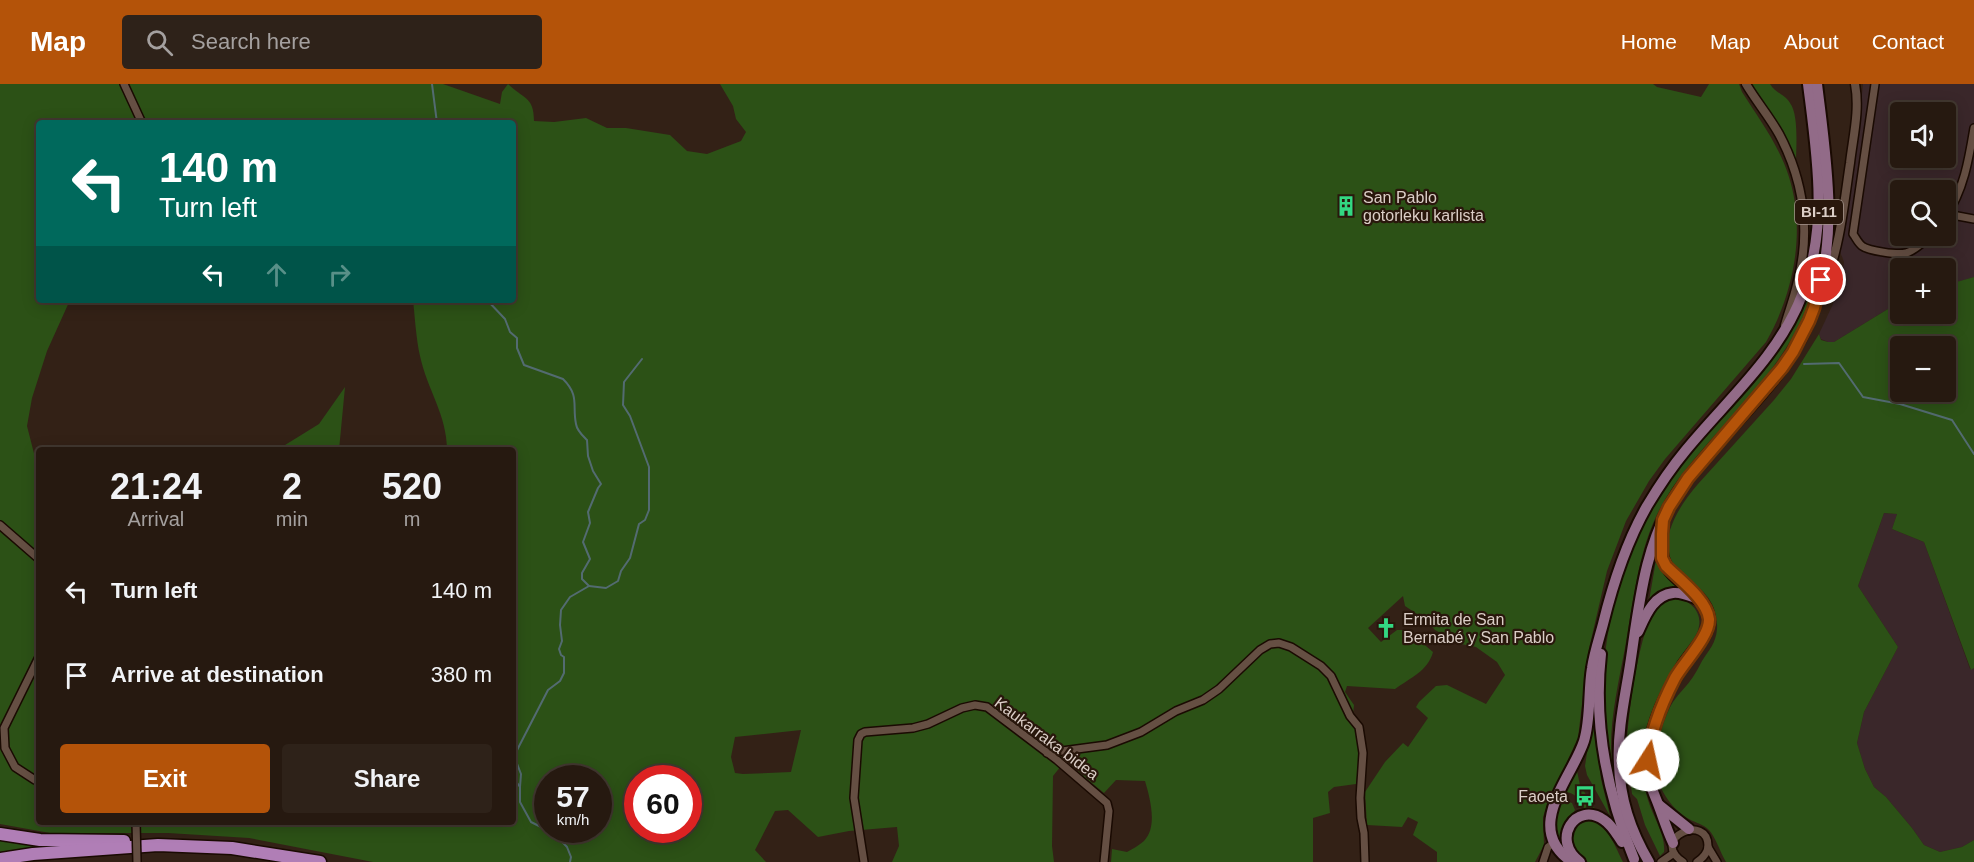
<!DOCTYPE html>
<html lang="en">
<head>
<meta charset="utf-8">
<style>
	:root { --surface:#261910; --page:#2e2219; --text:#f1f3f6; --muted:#a4a09f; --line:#423830; --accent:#b45309 }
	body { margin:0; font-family:Arial,sans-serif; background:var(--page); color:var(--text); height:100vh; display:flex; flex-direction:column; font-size:22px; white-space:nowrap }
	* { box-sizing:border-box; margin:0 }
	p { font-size:20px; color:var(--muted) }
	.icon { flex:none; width:33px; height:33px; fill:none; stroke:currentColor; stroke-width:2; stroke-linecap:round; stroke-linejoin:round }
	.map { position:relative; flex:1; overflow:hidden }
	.drawer { position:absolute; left:36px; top:363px; width:480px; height:378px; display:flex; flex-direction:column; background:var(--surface); border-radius:6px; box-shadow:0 3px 15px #0003,0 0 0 2px var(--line) }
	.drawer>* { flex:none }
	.guide { position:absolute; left:36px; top:36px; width:480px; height:183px; border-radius:6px; box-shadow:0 3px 15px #0003,0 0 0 2px var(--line); background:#00695c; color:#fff; overflow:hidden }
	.fabs { position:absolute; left:1890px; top:18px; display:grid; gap:12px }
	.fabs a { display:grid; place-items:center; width:66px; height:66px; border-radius:6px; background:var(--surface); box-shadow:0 3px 15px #0003,0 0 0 2px var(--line); font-size:30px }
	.speed { position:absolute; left:534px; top:681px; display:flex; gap:12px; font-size:30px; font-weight:700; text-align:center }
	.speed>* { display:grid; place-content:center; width:78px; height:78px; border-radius:50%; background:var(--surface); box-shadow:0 3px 15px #0003,0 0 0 2px var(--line); line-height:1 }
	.speed small { font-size:15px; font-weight:400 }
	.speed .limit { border:9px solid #d22; background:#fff; color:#111 }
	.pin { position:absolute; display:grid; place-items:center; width:51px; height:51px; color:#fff; margin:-26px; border:3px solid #fff; border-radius:50%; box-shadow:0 2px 6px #0007 }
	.me { position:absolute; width:66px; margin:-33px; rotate:10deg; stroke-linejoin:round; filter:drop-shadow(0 0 4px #0008) }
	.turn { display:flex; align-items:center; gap:21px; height:126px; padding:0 24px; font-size:27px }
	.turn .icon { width:78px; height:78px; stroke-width:2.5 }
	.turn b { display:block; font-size:42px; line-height:51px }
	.lanes { display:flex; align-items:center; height:57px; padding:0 24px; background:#0003; justify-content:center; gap:30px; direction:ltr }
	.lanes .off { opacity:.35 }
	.eta { display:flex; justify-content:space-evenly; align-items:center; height:102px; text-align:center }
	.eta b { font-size:36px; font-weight:700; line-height:42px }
	.button { display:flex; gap:12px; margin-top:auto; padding:12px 24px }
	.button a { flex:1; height:69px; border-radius:6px; background:var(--accent); color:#fff; font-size:24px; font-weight:700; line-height:69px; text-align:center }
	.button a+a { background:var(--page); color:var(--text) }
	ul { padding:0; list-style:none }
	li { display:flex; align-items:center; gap:18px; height:84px; padding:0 24px }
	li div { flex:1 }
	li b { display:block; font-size:22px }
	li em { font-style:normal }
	header { display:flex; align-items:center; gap:36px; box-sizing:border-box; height:84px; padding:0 30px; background:var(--accent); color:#fff }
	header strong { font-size:28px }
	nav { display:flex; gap:33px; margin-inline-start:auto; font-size:21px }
	.search { width:420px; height:54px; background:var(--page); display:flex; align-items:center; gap:15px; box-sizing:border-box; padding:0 21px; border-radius:6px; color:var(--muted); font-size:22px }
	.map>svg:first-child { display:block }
	.industrial { fill:#3a272a; fill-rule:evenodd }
	.green { fill:#2c5116; fill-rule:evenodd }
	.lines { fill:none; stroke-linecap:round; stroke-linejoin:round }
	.stream { stroke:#536b71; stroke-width:2 }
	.minor-casing { stroke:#1a0a02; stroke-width:10 }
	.tertiary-casing { stroke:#1a0a02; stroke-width:11 }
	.primary-casing { stroke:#1a0a02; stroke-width:14 }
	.motorway-casing { stroke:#1a0a02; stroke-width:15 }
	.minor { stroke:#654f43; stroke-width:7 }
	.tertiary { stroke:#654f43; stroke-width:8 }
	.primary { stroke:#926b88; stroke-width:10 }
	.motorway { stroke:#b07eb6; stroke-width:12 }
	.minor-bridge-casing { stroke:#1a0a02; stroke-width:10; stroke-linecap:butt }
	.minor-bridge { stroke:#654f43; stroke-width:7 }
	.route-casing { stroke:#753606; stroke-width:15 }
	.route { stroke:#b45309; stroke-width:10 }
	.labels { text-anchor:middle; stroke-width:4.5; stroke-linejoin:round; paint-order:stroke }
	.shield { fill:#29170c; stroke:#a6978f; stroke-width:1.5 }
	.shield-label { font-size:15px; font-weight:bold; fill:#dbcec7 }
	.poi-label { font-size:16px; fill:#dbcec7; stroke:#29170c; text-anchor:start }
	.street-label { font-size:16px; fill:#dbcec7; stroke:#29170c }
</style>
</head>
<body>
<header>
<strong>Map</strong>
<div class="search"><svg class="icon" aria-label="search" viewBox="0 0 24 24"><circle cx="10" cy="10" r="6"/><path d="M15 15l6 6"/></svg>Search here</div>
<nav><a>Home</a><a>Map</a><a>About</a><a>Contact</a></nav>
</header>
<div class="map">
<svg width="1974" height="778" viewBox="0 0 1974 778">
	<rect width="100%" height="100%" fill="#332116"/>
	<g class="industrial">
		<path d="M1863,0h111v193l-28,9v-18h-46v37l-12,4 -54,33h-6l-7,-3 -2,-5 14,-30 9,-25 2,-17 -5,-13 7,-25 11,-79zM1900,28h46v46h-46zM1900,106h46v46h-46z"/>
		<path d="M1884,429l13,1 -5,15 32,13 46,127 4,-1v172l-12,7 -22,5 -16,-7 -12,-17 -26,-31 -12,-10 -9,-18 -8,-26 7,-31 34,-65 -40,-61z"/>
	</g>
	<g class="green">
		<path d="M0,0h443l57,20 2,-12 6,-8c15,15 26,12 26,37l20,1 32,-4 21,10h19l44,7 17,16 20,3 34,-13 5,-9 -10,-13 -3,-13 -13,-22h933l4,3 44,10 8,-13h30l3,8c17,27 37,53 47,85 17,54 5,116 -23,165l-101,117 -16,22 -23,40 -19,50 -19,82 -10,85 -30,65 -5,14 1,28 -9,17h-98v-10l-24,-17 5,-13 -10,-5 -6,10 -35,-2 -2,-33 20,-30 18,-19 5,4 20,-29 -12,-11 3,-5 17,-16 11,-1 39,19 19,-29 -8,-13 -21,-15 -15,-3 -26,-14 -9,-10 -21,-14 -2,-10 -35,32 13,14 16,-12h10l26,22c-5,19 -23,26 -38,37l-48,-3 -2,6 9,13 -2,18c13,17 6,41 4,61l-22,3 -6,5 2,21 -17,5v44h-202l1,-13 15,3c6,-3 12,-7 17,-11 14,-14 6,-43 1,-60l-29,-1 -12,13 -39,-32 -12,15 -1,70 2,16h-162l7,-16 -2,-19 -48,4 -31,6 -30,-27 -13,1 -20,39 11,12h-393l-124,-24 -81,-5h-118l-50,-9zM39,39h474v177h-100c2,18 3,38 7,56 7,33 27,59 27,94h66v372h-474v-349l-12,-47 5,-28 15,-47 23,-51h-31zM801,646l-10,42 -48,2 -8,-1 -4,-16 4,-20zM548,694h50v52h-50zM638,694h50v52h-50z"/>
		<path d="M1750,0h20c6,10 15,10 20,19 9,12 6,45 6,60l-15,-34z"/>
		<path d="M1823,147c-4,98 -60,149 -119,219 -14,17 -30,34 -41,53 -25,44 -29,96 -38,145 -6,32 -14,66 -14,99 1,15 3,30 5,45 -8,-30 -13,-59 -15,-90 0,-12 2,-24 3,-36 6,-73 33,-142 78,-201 31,-41 73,-75 99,-119 22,-35 34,-74 42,-115z"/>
		<path d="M1974,193v391l-3,2 -47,-128 -32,-13 5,-15 -13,-1 -26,73 40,61 -34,65 -7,31 8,26 9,18 12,10 26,31 12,17 16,7 22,-5 12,-7v22h-248c-6,-10 -10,-24 -17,-32 -6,-6 -13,-7 -20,-11 -16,-9 -30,-28 -33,-47 -3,-18 7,-54 17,-70 6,-9 14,-16 20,-25 3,-5 6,-10 9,-16 7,-11 14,-18 15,-32 3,-53 -63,-48 -47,-99 6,-18 16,-32 28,-46l76,-84 17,-21 28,-45 2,6 7,2h6l54,-33 12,-4v9h46v-29zM1900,262h46v46h-46z"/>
		<path d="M345,303l-6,63h-62l42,-26z"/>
		<path d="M1656,476l9,15 19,15 -28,5 -7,6z"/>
		<path d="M1676,514c14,2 26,14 23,28 -1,10 -11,19 -16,28 -11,18 -22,36 -29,57 -9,29 -15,59 -6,89 5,17 18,35 16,52l-4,4 -15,-31 -8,-26 -5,-5c-2,-16 -5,-34 -5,-51 1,-27 12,-110 27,-131 6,-8 13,-13 22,-14z"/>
		<path d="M1593,629l8,66 9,37 -23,-41 -2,-9z"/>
		<path d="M1577,687l3,14 15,24h-12c-2,-10 -9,-17 -19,-17z"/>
		<path d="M1566,717l6,2 3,7c-7,11 -17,18 -15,33 -5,-13 -11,-36 6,-42z"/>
		<path d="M1590,737c19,4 25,26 33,41h-35c-5,-4 -11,-8 -15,-14 -7,-14 3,-25 17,-27z"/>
		<path d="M0,755l47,6 -47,7z"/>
	</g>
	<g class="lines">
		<g class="stream">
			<path d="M432,0l5,39"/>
			<path d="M487,216l18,19 5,13 7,6v10l7,17 39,14c17,17 9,26 13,45 1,7 7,12 11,16l1,16 5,15 8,13 -3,4 -10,24 2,11 -7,19 7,17 -8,14v6l7,7 -19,11 -9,13 -1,15 2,16 -3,8 2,6 3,2v16l-4,8 -12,9 -34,66 7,18 -1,13"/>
			<path d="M1804,280l35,-1 24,34 37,7 52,16 22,34"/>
			<path d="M589,502l17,2 12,-7 3,-10 9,-13 9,-34 6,-4 4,-10v-43l-19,-51 -7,-11 1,-23 18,-23"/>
			<path d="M513,693l7,10v15l11,20 24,12 12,13 4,10 -1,5"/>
		</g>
		<g class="minor-casing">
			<g id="minor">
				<path d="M124,0l18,39"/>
				<path d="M1875,0l-22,150c3,4 5,9 9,12 7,5 35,9 44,7 9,-2 17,-11 24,-17"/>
				<path d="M1947,130l27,5"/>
				<path d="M1946,132c18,-26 23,-58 28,-88"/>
				<path d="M0,441l39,34"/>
				<path d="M39,573l-35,71 1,20 10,19 20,13h4"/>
				<path d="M1047,669l60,-8 34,-13 35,-21 27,-11 16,-11 41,-39 10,-6 9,-1 12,4 30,19 10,10 19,40 9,11 4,26 -3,45 1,20 3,15 1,29"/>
				<path d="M1708,763l9,15"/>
				<path d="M864,778l-10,-64 4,-58 3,-6 4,-2 48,-4 15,-4 34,-16 13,-3 12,2 70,53 50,43 2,8 -5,51"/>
				<path d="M1543,778l5,-15 7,-5"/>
				<path d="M1661,778l13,-9"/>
				<path d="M1683,778c-35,-24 26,-50 25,-15 -1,7 -5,11 -11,15"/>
			</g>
		</g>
		<g class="tertiary-casing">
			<g id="tertiary">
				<path d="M1746,0c10,17 23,32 33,50 25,47 32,99 18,151 -3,13 -8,26 -12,40"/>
				<path d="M1824,202c16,-38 20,-83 26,-123 3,-26 10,-53 5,-79"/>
			</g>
		</g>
		<g class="primary-casing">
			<g id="primary">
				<path d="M1662,445c0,10 -2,22 2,32 8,23 47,34 45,62 -2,16 -18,29 -26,42 -20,33 -40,74 -34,113 2,10 6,18 9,26 5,13 9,26 15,39"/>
				<path d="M1638,548c7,-15 15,-37 35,-39 8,-1 17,3 25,6"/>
				<path d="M1601,570c-8,71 6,139 33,205"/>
				<path d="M1659,721l30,24"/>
				<path d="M1572,778c-50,-34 0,-84 12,-121 7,-23 4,-49 8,-73 2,-14 7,-29 11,-44 10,-41 23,-81 44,-118 12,-20 24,-38 39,-56 41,-50 93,-94 116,-155 27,-69 15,-140 6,-211"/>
				<path d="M1580,778c-30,-22 -4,-62 24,-42 8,5 13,15 18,22"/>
				<path d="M1649,778c-18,-30 -29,-63 -30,-98 -2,-33 6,-67 11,-99 9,-59 14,-121 48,-173 43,-63 111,-110 136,-184 25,-74 12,-149 3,-224"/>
			</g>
		</g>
		<g class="motorway-casing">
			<g id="motorway">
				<path d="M0,750l40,6 84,1"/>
				<path d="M0,775l33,-5 125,-9 74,3 88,14"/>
			</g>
		</g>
		<use href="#minor" class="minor"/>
		<use href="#tertiary" class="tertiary"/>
		<use href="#primary" class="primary"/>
		<use href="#motorway" class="motorway"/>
		<g class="minor-bridge-casing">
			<path id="minor-bridge" d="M136,738l1,40"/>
		</g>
		<use href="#minor-bridge" class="minor-bridge"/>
	</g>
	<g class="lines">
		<g class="route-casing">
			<path id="route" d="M1648,676c2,-29 14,-57 27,-82 9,-16 35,-42 34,-59 -2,-19 -30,-40 -43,-53l-4,-8v-24l1,-14 6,-13 19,-29 94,-110 11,-16 16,-31 5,-13 7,-28"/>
		</g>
		<use href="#route" class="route"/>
	</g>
	<defs>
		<g id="building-bare" transform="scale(1.62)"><path d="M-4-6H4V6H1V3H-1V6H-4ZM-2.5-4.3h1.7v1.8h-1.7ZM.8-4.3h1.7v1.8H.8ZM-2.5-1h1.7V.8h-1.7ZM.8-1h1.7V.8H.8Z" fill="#33d882" stroke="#29170c" stroke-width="2.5" paint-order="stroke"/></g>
		<g id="church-bare" transform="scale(1.62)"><path d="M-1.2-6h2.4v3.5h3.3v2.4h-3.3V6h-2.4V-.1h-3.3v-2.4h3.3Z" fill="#33d882" stroke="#29170c" stroke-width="2.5" paint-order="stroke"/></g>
		<g id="bus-bare" transform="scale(1.62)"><path d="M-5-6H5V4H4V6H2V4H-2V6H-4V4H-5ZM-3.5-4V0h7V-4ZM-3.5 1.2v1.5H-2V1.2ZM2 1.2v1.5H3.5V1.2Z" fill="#33d882" stroke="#29170c" stroke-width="2.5" paint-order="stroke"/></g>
	</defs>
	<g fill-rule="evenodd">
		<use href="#building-bare" x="1346" y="122"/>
		<use href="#church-bare" x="1386" y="544"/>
		<use href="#bus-bare" x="1585" y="712"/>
	</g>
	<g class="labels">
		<rect class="shield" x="1795" y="116" width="48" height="24" rx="4.5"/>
		<g class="shield-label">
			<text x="1819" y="133">BI-11</text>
		</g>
		<g class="poi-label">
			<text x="1363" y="119">San Pablo<tspan x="1363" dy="18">gotorleku karlista</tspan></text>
			<text x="1403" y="541">Ermita de San<tspan x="1403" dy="18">Bernabé y San Pablo</tspan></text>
			<text x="1568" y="718" text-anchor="end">Faoeta</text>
		</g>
		<g class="street-label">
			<text transform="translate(1047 654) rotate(37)" y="6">Kaukarraka bidea</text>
		</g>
	</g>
</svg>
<div class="fabs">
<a><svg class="icon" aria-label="sound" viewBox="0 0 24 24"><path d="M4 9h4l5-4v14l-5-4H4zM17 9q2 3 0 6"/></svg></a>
<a><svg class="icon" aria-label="search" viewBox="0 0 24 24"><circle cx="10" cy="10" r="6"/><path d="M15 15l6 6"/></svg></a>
<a>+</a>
<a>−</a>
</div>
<div class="speed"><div>57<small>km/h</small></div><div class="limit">60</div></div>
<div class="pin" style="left:1821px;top:196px;background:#d93025"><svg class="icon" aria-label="arrive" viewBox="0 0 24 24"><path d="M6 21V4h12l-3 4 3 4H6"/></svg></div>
<svg class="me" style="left:1648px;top:676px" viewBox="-20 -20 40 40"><circle r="19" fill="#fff"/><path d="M0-13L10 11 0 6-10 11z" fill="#b45309"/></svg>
<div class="guide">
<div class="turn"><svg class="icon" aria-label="left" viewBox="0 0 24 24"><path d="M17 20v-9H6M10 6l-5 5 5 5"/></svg><div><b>140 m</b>Turn left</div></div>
<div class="lanes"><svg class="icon" aria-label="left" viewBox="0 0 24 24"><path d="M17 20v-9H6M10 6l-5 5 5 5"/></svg><svg class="icon off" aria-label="ahead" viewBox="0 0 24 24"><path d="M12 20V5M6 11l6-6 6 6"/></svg><svg class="icon off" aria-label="right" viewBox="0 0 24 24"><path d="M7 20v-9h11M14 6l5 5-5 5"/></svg></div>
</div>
<section class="drawer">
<div class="eta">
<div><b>21:24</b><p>Arrival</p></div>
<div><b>2</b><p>min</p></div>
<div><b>520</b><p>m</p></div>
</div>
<ul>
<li><svg class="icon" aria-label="left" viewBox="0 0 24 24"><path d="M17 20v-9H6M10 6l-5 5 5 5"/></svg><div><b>Turn left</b></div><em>140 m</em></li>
<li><svg class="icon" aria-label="arrive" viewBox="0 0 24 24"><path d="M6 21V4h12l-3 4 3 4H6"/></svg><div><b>Arrive at destination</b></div><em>380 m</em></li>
</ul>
<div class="button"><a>Exit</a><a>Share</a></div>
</section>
</div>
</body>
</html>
